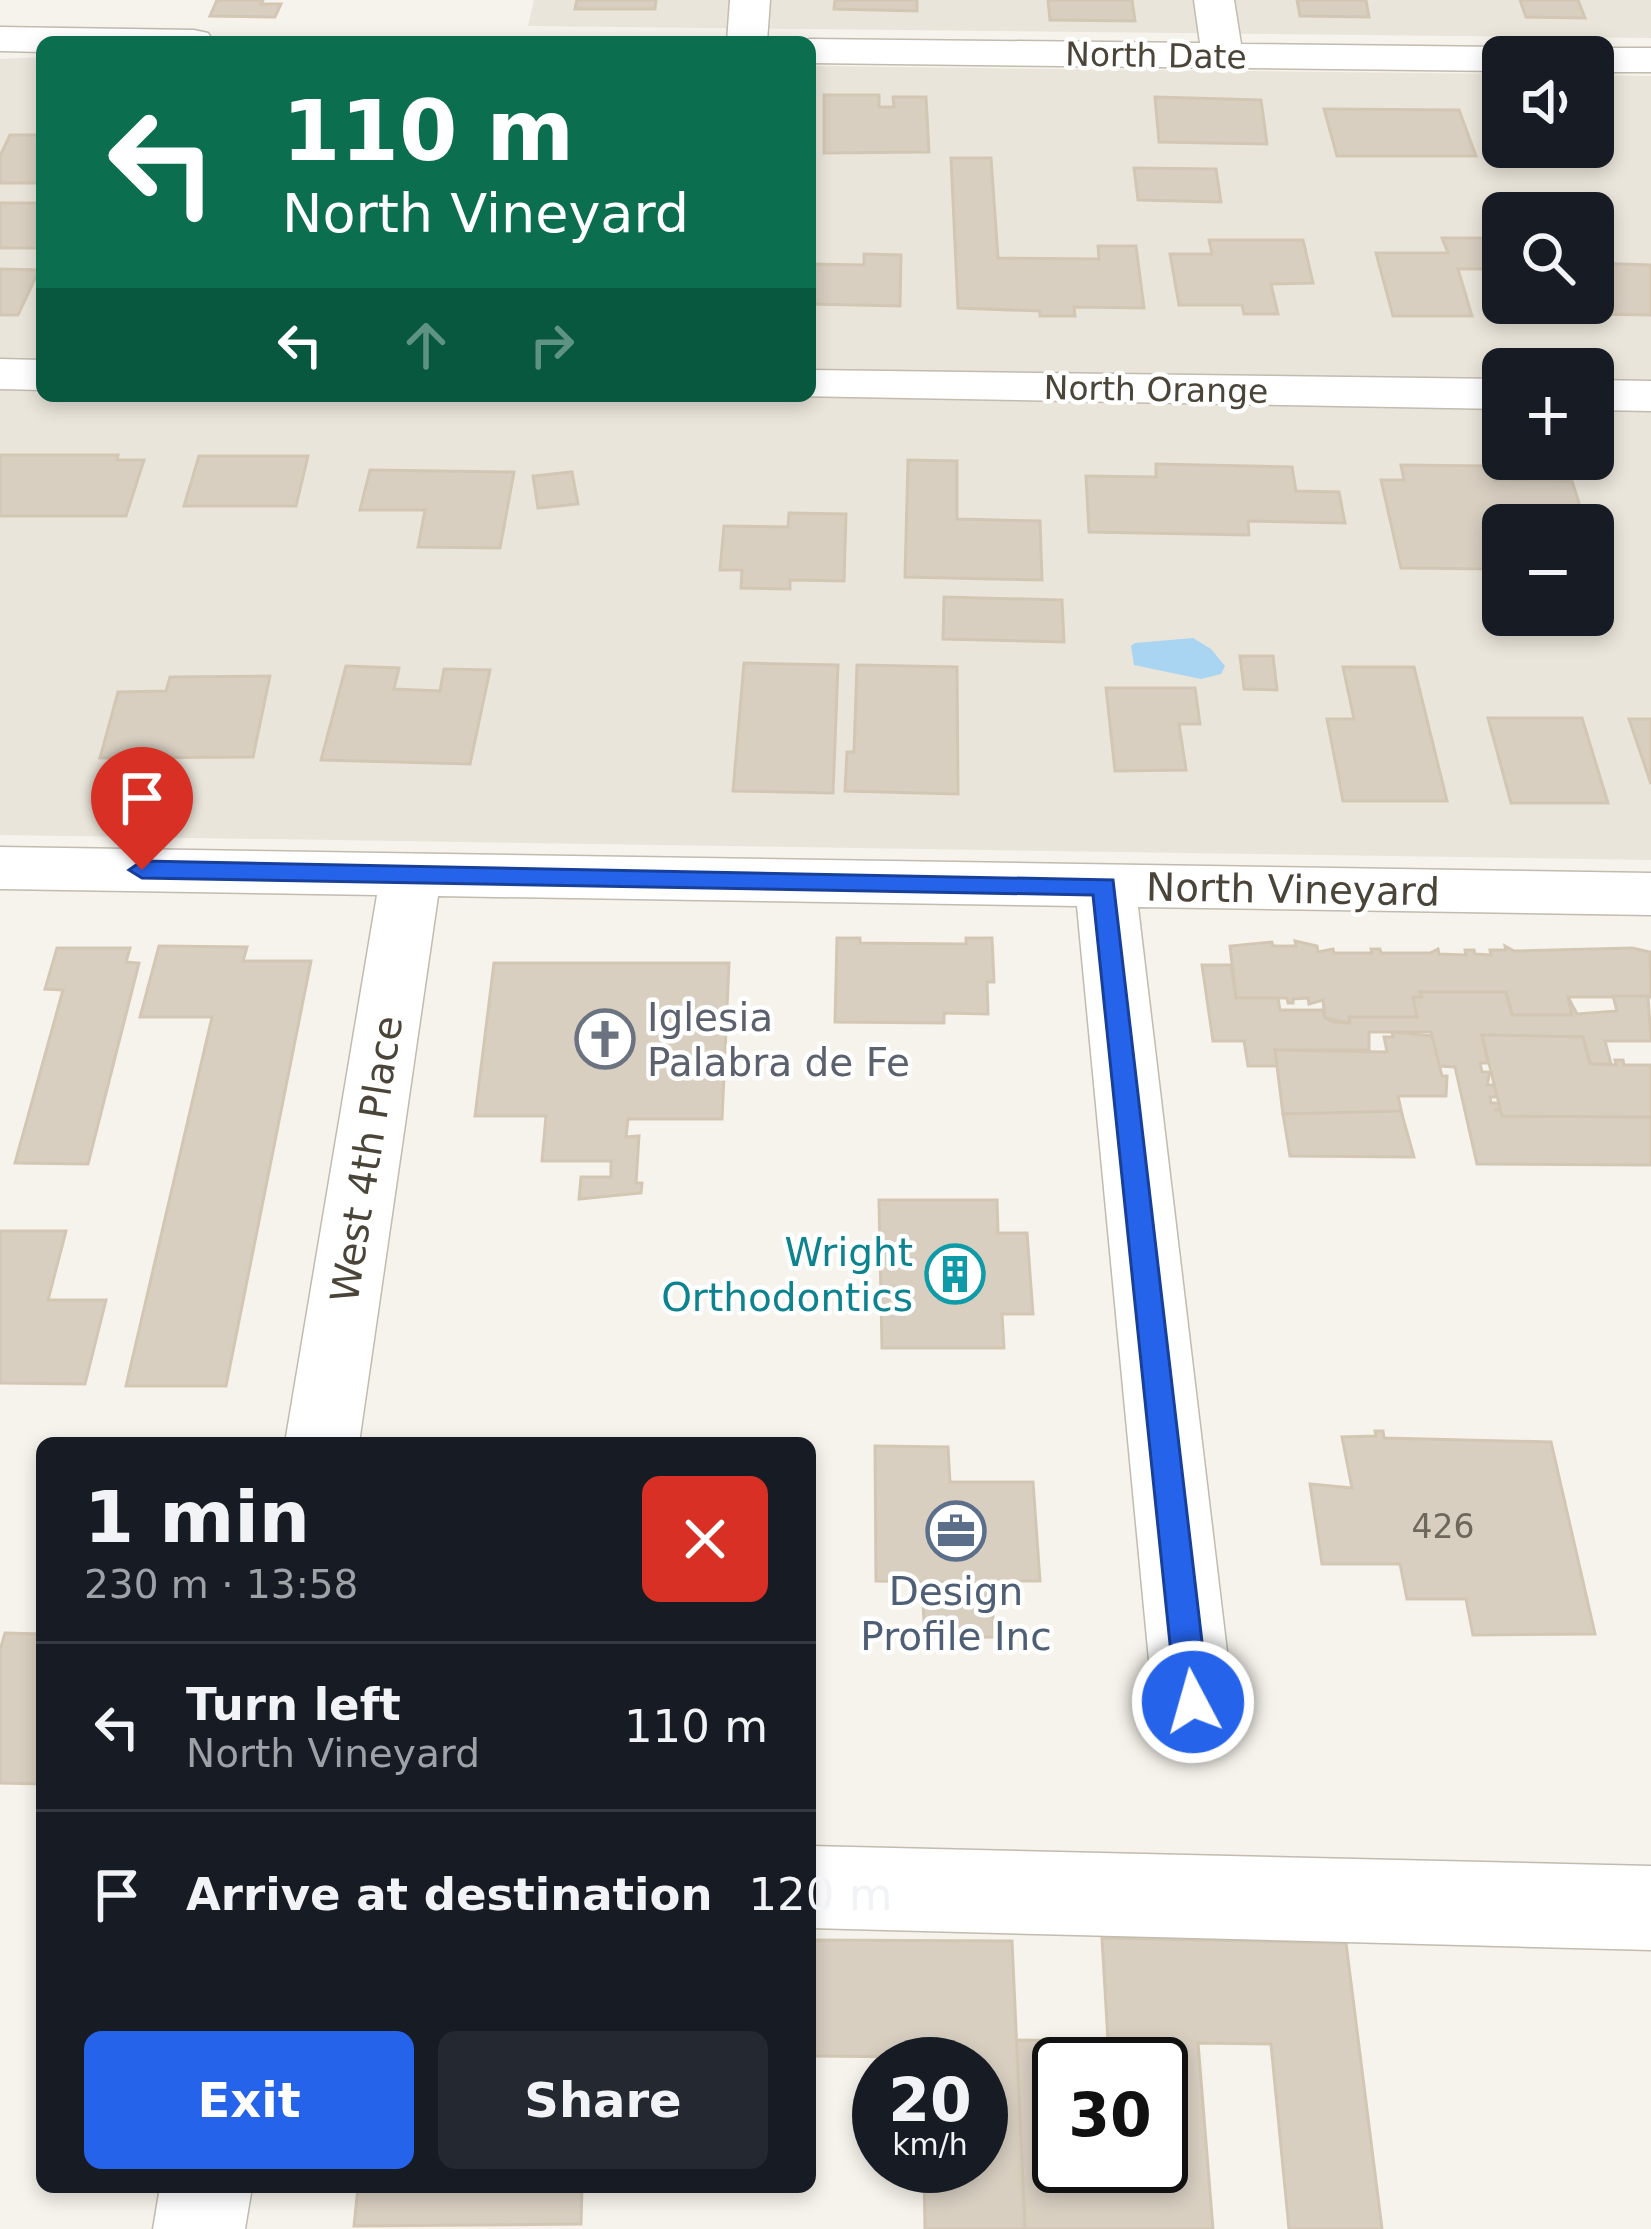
<!DOCTYPE html>
<html lang="en">
<head>
<meta charset="utf-8">
<style>
	:root { --surface:#171b24; --page:#242831; --text:#f1f3f6; --muted:#9ea1a6; --line:#363941; --accent:#2563eb }
	body { margin:0; font-family:"DejaVu Sans",sans-serif; background:var(--page); color:var(--text); height:100vh; display:flex; flex-direction:column; font-size:45px; white-space:nowrap }
	* { box-sizing:border-box; margin:0 }
	p { font-size:39px; color:var(--muted) }
	.icon { flex:none; width:66px; height:66px; fill:none; stroke:currentColor; stroke-width:2; stroke-linecap:round; stroke-linejoin:round }
	.map { position:relative; flex:1; overflow:hidden }
	.sheet { position:absolute; left:36px; top:1437px; width:780px; height:756px; display:flex; flex-direction:column; background:var(--surface); border-radius:18px; box-shadow:0 6px 18px #0003 }
	.sheet>* { flex:none }
	.hud { position:absolute; left:36px; top:36px; width:780px; height:366px; border-radius:18px; box-shadow:0 6px 18px #0003; background:#0b6e4f; color:#fff; overflow:hidden }
	.tools { position:absolute; left:1482px; top:36px; display:grid; gap:24px }
	.tools a { display:grid; place-items:center; width:132px; height:132px; border-radius:18px; background:var(--surface); box-shadow:0 6px 18px #0003; font-size:60px }
	.speed { position:absolute; left:852px; top:2037px; display:flex; gap:24px; font-size:60px; font-weight:700; text-align:center }
	.speed>* { display:grid; place-content:center; width:156px; height:156px; border-radius:50%; background:var(--surface); box-shadow:0 6px 18px #0003; line-height:1 }
	.speed small { font-size:30px; font-weight:400 }
	.speed .limit { border:6px solid #111; border-radius:18px; background:#fff; color:#111 }
	.pin { position:absolute; display:grid; place-items:center; width:102px; height:102px; color:#fff; margin:-123px -51px; border-radius:50% 50% 50% 0; rotate:-45deg; box-shadow:0 0 12px #0007 }
	.pin .icon { rotate:45deg }
	.me { position:absolute; width:132px; margin:-66px; rotate:354deg; stroke-linejoin:round; filter:drop-shadow(0 0 9px #0008) }
	.turn { display:flex; align-items:center; gap:42px; height:252px; padding:0 48px; font-size:54px }
	.turn .icon { width:156px; height:156px; stroke-width:2.5 }
	.turn b { display:block; font-size:84px; line-height:102px }
	.lanes { display:flex; align-items:center; height:114px; padding:0 48px; background:#0003; justify-content:center; gap:60px; direction:ltr }
	.lanes .off { opacity:.35 }
	.round { display:grid; place-items:center; flex:none; width:126px; height:126px; border-radius:18px; background:var(--page) }
	.headline { display:flex; align-items:center; justify-content:space-between; height:204px; padding:0 48px }
	h1 { font-size:72px; font-weight:700; line-height:90px }
	.action { display:flex; gap:24px; margin-top:auto; padding:24px 48px }
	.action a { flex:1; height:138px; border-radius:18px; background:var(--accent); color:#fff; font-size:48px; font-weight:700; line-height:138px; text-align:center }
	.action a+a { background:var(--page); color:var(--text) }
	ul { padding:0; list-style:none }
	li { display:flex; align-items:center; gap:36px; height:168px; padding:0 48px; border-top:3px solid var(--line) }
	li div { flex:1 }
	li b { display:block; font-size:45px }
	li em { font-style:normal }
	.map>svg:first-child { display:block }
	.residential { fill:#eae5da; fill-rule:evenodd }
	.water { fill:#a9d4f2 }
	.building { fill:#d8cfc1; stroke:#d3c7b4; stroke-width:3; fill-rule:evenodd }
	.lines { fill:none; stroke-linecap:round; stroke-linejoin:round }
	.minor-casing { stroke:#c2bbae; stroke-width:3 }
	.minor { fill:#fff; fill-rule:evenodd }
	.route { fill:#2563eb; stroke:#184099; stroke-width:3 }
	.labels { text-anchor:middle; stroke-width:9; stroke-linejoin:round; paint-order:stroke }
	.far-street-label { font-size:33px; fill:#4b4439; stroke:#fff }
	.number-label { font-size:33px; fill:#6e675b }
	.street-label { font-size:39px; fill:#4b4439; stroke:#fff }
	.worship-label { font-size:39px; fill:#5b616d; stroke:#fff; text-anchor:start }
	.culture-label { font-size:39px; fill:#0d838f; stroke:#fff; text-anchor:end }
	.service-label { font-size:39px; fill:#4e5e75; stroke:#fff }
</style>
</head>
<body>
<div class="map">
<svg width="1651" height="2229" viewBox="0 0 1651 2229">
	<rect width="100%" height="100%" fill="#f6f3ec"/>
	<g class="residential">
		<path d="M534,0h1117v38l-1123,-12z"/>
		<path d="M42,57v339h768v-330l693,8v73h90v-72l58,1v784l-1651,-25v-776zM1503,213h90v90h-90zM1503,369h90v90h-90zM1503,525h90v90h-90z"/>
	</g>
	<path class="water" d="M1193,638l18,11 14,17 -4,8 -20,5 -67,-14 -3,-19 4,-3z"/>
	<g class="building">
		<path d="M217,0h46l-2,4h20l-6,13 -65,-1z"/>
		<path d="M577,0h79l-1,9h-80z"/>
		<path d="M835,0h82v11l-83,-2z"/>
		<path d="M1048,0h84l3,21 -85,-1z"/>
		<path d="M1297,0h69l3,17 -69,-1z"/>
		<path d="M1520,0h58l7,18 -59,-1z"/>
		<path d="M824,95h55v12h15l-1,-10h33l3,55 -105,1z"/>
		<path d="M1155,97l106,3 6,44 -108,-2z"/>
		<path d="M1485,103l18,1v42h-6z"/>
		<path d="M1593,106h9l10,29 -19,-1z"/>
		<path d="M1324,109l135,1 17,46h-139z"/>
		<path d="M10,135h32v48h-42v-27z"/>
		<path d="M951,158h40l7,100 101,1 -1,-13h38l8,62 -70,-1 1,9h-35v-5l-82,-3z"/>
		<path d="M1134,168l82,1 5,33 -83,-2z"/>
		<rect x="0" y="203" width="42" height="45"/>
		<path d="M1442,238h52l9,31h-45l14,47h-79l-17,-63h72z"/>
		<path d="M1209,240h94l10,43 -42,1 7,30h-34l-2,-9h-63l-9,-51h42z"/>
		<path d="M864,254l37,1 -1,51 -90,-2 1,-40 53,1z"/>
		<path d="M1593,263l58,2v50l-67,-1 -3,-11h12z"/>
		<path d="M0,269l39,1 -21,45h-18z"/>
		<path d="M0,455h118l-1,5h27l-18,56h-126z"/>
		<path d="M199,456h109l-12,50h-112z"/>
		<path d="M908,460l49,1v58l83,2 2,59 -137,-3z"/>
		<path d="M1156,464l136,3 4,24 43,1 6,31 -97,-2 1,14 -160,-3 -3,-56 70,1z"/>
		<path d="M1401,465l90,1 4,14 77,1 14,44h-83v74l-8,-30 -94,-1 -20,-88h23z"/>
		<path d="M370,470l144,2 -14,76 -82,-1 7,-37h-65z"/>
		<path d="M572,472l6,32 -40,4 -5,-32z"/>
		<path d="M789,513l57,1 -2,67 -54,-1v9l-49,-1 1,-18h-22l4,-44 64,1z"/>
		<path d="M944,597l118,3 2,42 -121,-3z"/>
		<path d="M1240,656h33l4,34 -33,-1z"/>
		<path d="M744,663l94,2 -5,128 -100,-2z"/>
		<path d="M857,665l100,2 1,127 -113,-3 2,-39h7z"/>
		<path d="M346,666l53,2 -5,21 46,2 4,-22 46,1 -20,94 -149,-4z"/>
		<path d="M1343,667h71l33,134h-104l-16,-82h27z"/>
		<path d="M270,676l-17,81 -153,1 18,-66 48,-1 4,-14z"/>
		<path d="M1106,688h89l5,36h-21l7,46 -71,1z"/>
		<path d="M1488,718h94l26,85h-97z"/>
		<path d="M1629,719h22v65z"/>
		<path d="M837,938h23v5l106,1v-6h26l2,44h-7l1,32 -44,-1v10l-109,-1z"/>
		<path d="M1295,941l22,5 1,6 15,-3 1,4h38l-1,-4h9l1,4h49l8,-4 1,5 27,1 -1,-5h9l1,4 16,1 -1,-5h16l-1,-4 9,5 118,-3 18,4 1,45h-83l4,18h-60l-6,-23h-86l2,5h-9l4,20h-68l1,6 -25,-5 -2,-18 -14,4 -1,-6 -15,1v4h-5l-1,-5h-51l-6,-52 42,-4 1,4h23z"/>
		<path d="M159,946l88,1 -4,14h68l-85,425h-100l86,-369h-72z"/>
		<path d="M57,948h73l-4,14 13,1 -51,201 -73,-1 48,-173 -18,-1z"/>
		<path d="M494,963h235l-7,156h-94l-2,18 13,-1 -3,47h6l-1,10 -62,6 2,-22h30v-16h-69l4,-45h-71z"/>
		<path d="M1202,965h29l5,33h42l2,12h43l2,8 8,4 17,1 -1,-6h68l-4,-20h9l-2,-5h86l6,23h60l-4,-18 9,17 40,-3 -4,-15h35l3,45h-46l6,23h-21l-7,-27 -101,-2 6,28h-8l2,9h8l-3,13h7l3,12h-7l1,6h7l2,7h-6h7l1,6 149,1v48l-174,-1 -22,-97 -16,-1 -8,-34h-62v18h-94l2,16h-29l-4,-25h-31z"/>
		<path d="M1392,1032l40,4 10,40h5l-1,20h-48l4,18h-119l-8,-64 112,2 -3,-15h9z"/>
		<path d="M1482,1035l101,2 7,27 26,1 -1,-5h8l1,5h27v52l-149,-1z"/>
		<path d="M1401,1111l13,46 -124,-1 -7,-42z"/>
		<path d="M879,1200h118l1,33h29l6,81h-31l2,34h-122z"/>
		<path d="M0,1231h66l-18,69h58l-21,84 -85,-1z"/>
		<path d="M1375,1431h8l1,7 167,4 44,192 -122,1 -7,-36h-59l-7,-35h-78l-12,-80 42,4 -10,-51 34,-1z"/>
		<path d="M875,1446l73,1 2,35h83l7,99h-49l3,56 -69,1 -2,-35h21v-21l-68,-1z"/>
		<path d="M5,1633l37,1v150l-42,-1v-133z"/>
		<path d="M1102,1938l244,5 36,286h-93l-18,-185 -73,-1 15,186h-188l-9,-189 92,1zM1059,2064h102v102h-102z"/>
		<path d="M810,1940l202,1 13,288h-100l-1,-63h57v-102h-60v-7l-111,-1z"/>
		<path d="M358,2187h224l-1,37 -227,2z"/>
	</g>
	<g class="lines">
		<g class="minor-casing">
			<g id="minor">
				<path d="M730,0h40l-3,42h-40z"/>
				<path d="M1194,0h40l7,44 262,3 15,3 4,7h-19v14l-693,-8v-21h-13l13,-3 390,4z"/>
				<path d="M0,27l194,3 14,3 6,9h-172v10l-42,-1z"/>
				<path d="M1593,48h58v24h-58v-15h-19z"/>
				<path d="M0,359l42,1v30l-42,-1z"/>
				<path d="M810,370l693,9v30l-708,-13h15z"/>
				<path d="M1593,380l58,1v30l-58,-1z"/>
				<path d="M0,847l1651,26v42l-513,-8 95,795 -12,26 -28,11 -28,-11 -12,-26 -76,-796 -639,-10 -79,547h-74l92,-548 -377,-6z"/>
				<path d="M810,1846l841,20v84l-841,-22z"/>
				<path d="M160,2187h92l-7,42h-92z"/>
			</g>
		</g>
		<use href="#minor" class="minor"/>
	</g>
	<path class="route" d="M142,861l971,19 96,822 -5,11 -11,4 -12,-4 -5,-11 -83,-807 -951,-17 -13,-8z"/>
	<defs>
		<g id="church-ring" transform="scale(3)"><circle r="9.5" fill="#fff" stroke="#6b7280" stroke-width="1.5"/><path d="M-1.2-6h2.4v3.5h3.3v2.4h-3.3V6h-2.4V-.1h-3.3v-2.4h3.3Z" fill="#6b7280"/></g>
		<g id="building-ring" transform="scale(3)"><circle r="9.5" fill="#fff" stroke="#0f9aa8" stroke-width="1.5"/><path d="M-4-6H4V6H1V3H-1V6H-4ZM-2.5-4.3h1.7v1.8h-1.7ZM.8-4.3h1.7v1.8H.8ZM-2.5-1h1.7V.8h-1.7ZM.8-1h1.7V.8H.8Z" fill="#0f9aa8"/></g>
		<g id="office-ring" transform="scale(3)"><circle r="9.5" fill="#fff" stroke="#5c6f8a" stroke-width="1.5"/><path d="M-6-3h4V-5.5h4V-3h4V5H-6ZM-1-4.5V-3h2v-1.5ZM-6 0V1H6V0Z" fill="#5c6f8a"/></g>
	</defs>
	<g fill-rule="evenodd">
		<use href="#church-ring" x="605" y="1039"/>
		<use href="#building-ring" x="955" y="1274"/>
		<use href="#office-ring" x="956" y="1531"/>
	</g>
	<g class="labels">
		<g class="far-street-label">
			<text transform="translate(1156 55) rotate(1)" y="12">North Date</text>
			<text transform="translate(1156 389) rotate(1)" y="12">North Orange</text>
		</g>
		<g class="number-label">
			<text x="1443" y="1538">426</text>
		</g>
		<g class="street-label">
			<text transform="translate(1293 889) rotate(1)" y="14">North Vineyard</text>
			<text transform="translate(366 1159) rotate(-81)" y="14">West 4th Place</text>
		</g>
		<g class="worship-label">
			<text x="647" y="1031">Iglesia<tspan x="647" dy="45">Palabra de Fe</tspan></text>
		</g>
		<g class="culture-label">
			<text x="913" y="1266">Wright<tspan x="913" dy="45">Orthodontics</tspan></text>
		</g>
		<g class="service-label">
			<text x="956" y="1605">Design<tspan x="956" dy="45">Profile Inc</tspan></text>
		</g>
	</g>
</svg>
<div class="tools">
<a><svg class="icon" aria-label="sound" viewBox="0 0 24 24"><path d="M4 9h4l5-4v14l-5-4H4zM17 9q2 3 0 6"/></svg></a>
<a><svg class="icon" aria-label="search" viewBox="0 0 24 24"><circle cx="10" cy="10" r="6"/><path d="M15 15l6 6"/></svg></a>
<a>+</a>
<a>−</a>
</div>
<div class="speed"><div>20<small>km/h</small></div><div class="limit">30</div></div>
<div class="pin" style="left:142px;top:870px;background:#d93025"><svg class="icon" aria-label="arrive" viewBox="0 0 24 24"><path d="M6 21V4h12l-3 4 3 4H6"/></svg></div>
<svg class="me" style="left:1193px;top:1702px" viewBox="-20 -20 40 40"><circle r="17" fill="#2563eb" stroke="#fff" stroke-width="3"/><path d="M0-11L8 9 0 5-8 9z" fill="#fff"/></svg>
<div class="hud">
<div class="turn"><svg class="icon" aria-label="left" viewBox="0 0 24 24"><path d="M17 20v-9H6M10 6l-5 5 5 5"/></svg><div><b>110 m</b>North Vineyard</div></div>
<div class="lanes"><svg class="icon" aria-label="left" viewBox="0 0 24 24"><path d="M17 20v-9H6M10 6l-5 5 5 5"/></svg><svg class="icon off" aria-label="ahead" viewBox="0 0 24 24"><path d="M12 20V5M6 11l6-6 6 6"/></svg><svg class="icon off" aria-label="right" viewBox="0 0 24 24"><path d="M7 20v-9h11M14 6l5 5-5 5"/></svg></div>
</div>
<section class="sheet">
<div class="headline"><div><h1>1 min</h1><p>230 m · 13:58</p></div><a class="round" style="background:#d93025;color:#fff"><svg class="icon" aria-label="close" viewBox="0 0 24 24"><path d="M6 6l12 12M18 6L6 18"/></svg></a></div>
<ul>
<li><svg class="icon" aria-label="left" viewBox="0 0 24 24"><path d="M17 20v-9H6M10 6l-5 5 5 5"/></svg><div><b>Turn left</b><p>North Vineyard</p></div><em>110 m</em></li>
<li><svg class="icon" aria-label="arrive" viewBox="0 0 24 24"><path d="M6 21V4h12l-3 4 3 4H6"/></svg><div><b>Arrive at destination</b></div><em>120 m</em></li>
</ul>
<div class="action"><a>Exit</a><a>Share</a></div>
</section>
</div>
</body>
</html>
